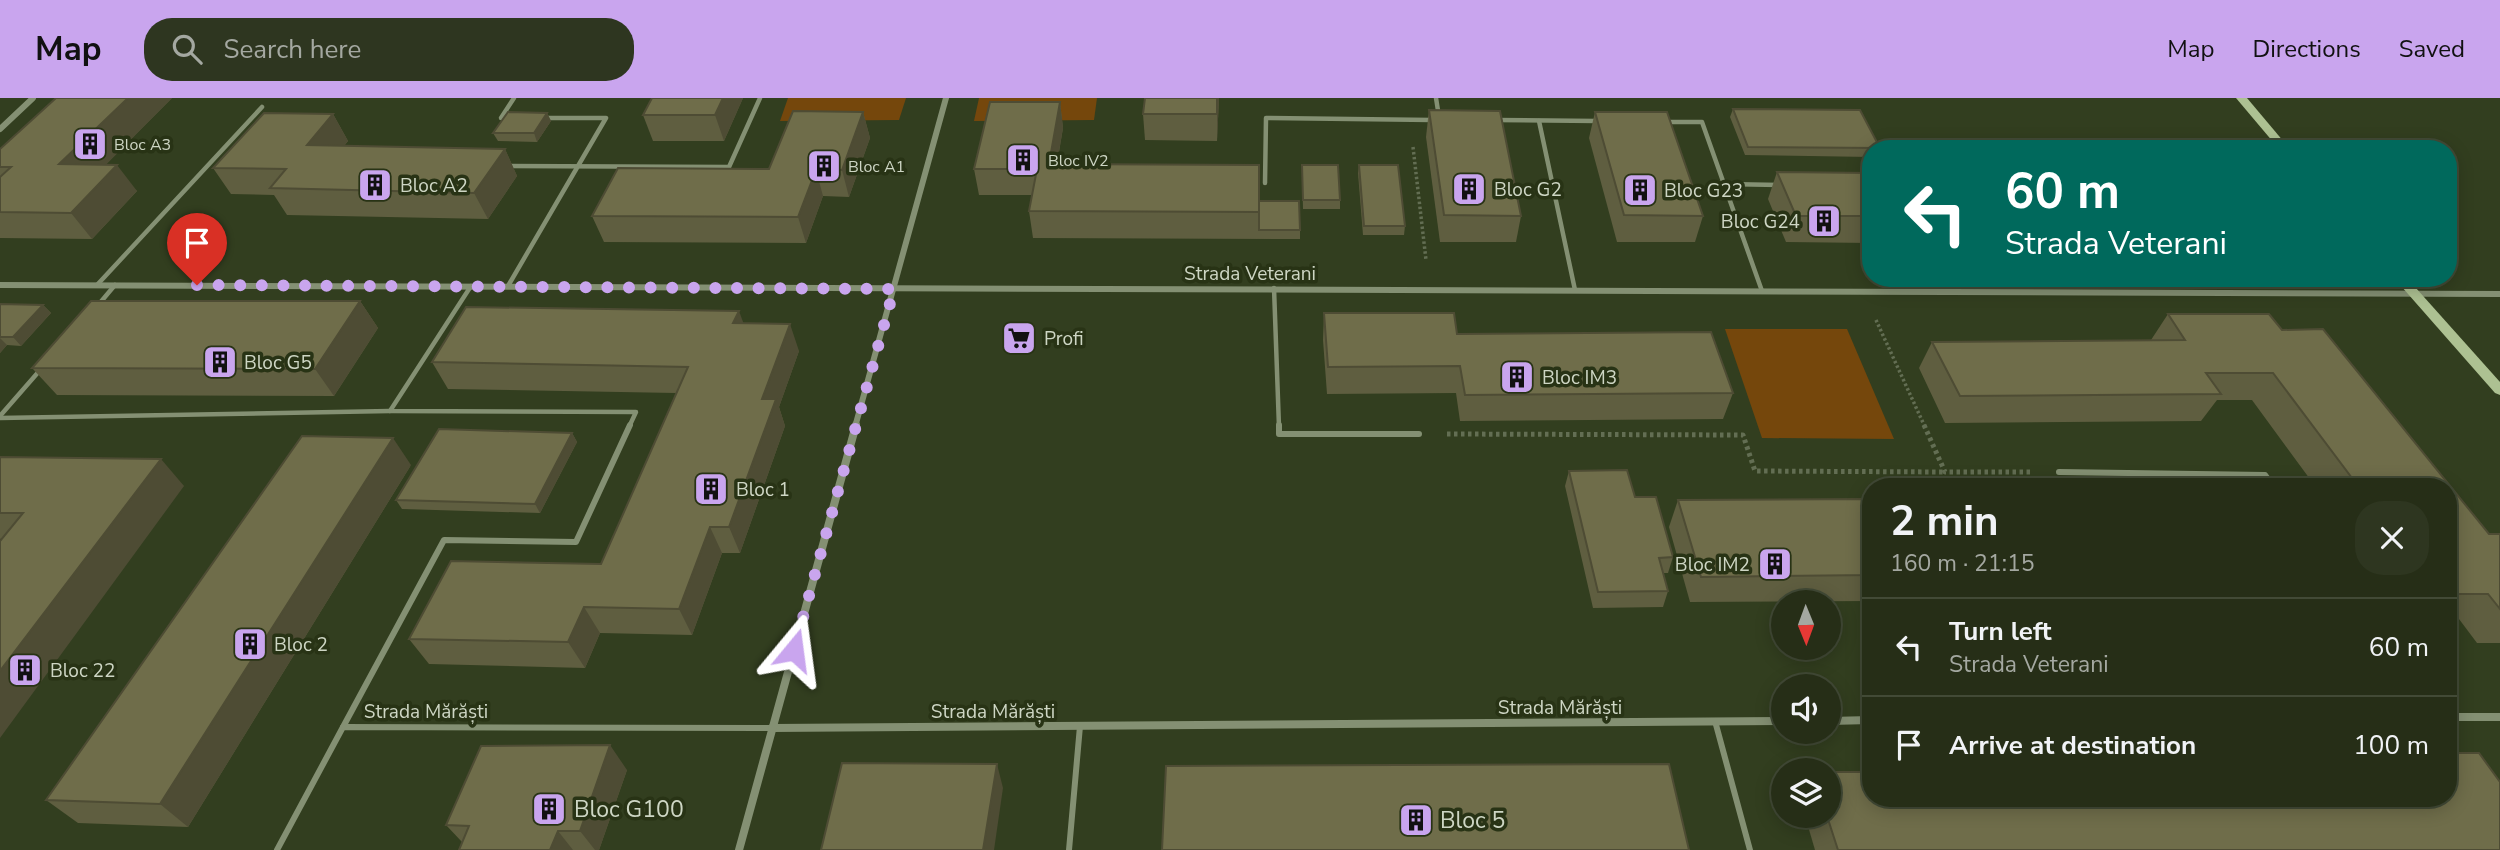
<!DOCTYPE html>
<html lang="en">
<head>
<meta charset="utf-8">
<style>
	:root { --surface:#262e17; --page:#2e3620; --text:#f1f3f6; --muted:#a4a8a1; --line:#424a36; --accent:#c9a5ee }
	body { margin:0; font-family:"Nunito Sans",sans-serif; background:var(--page); color:var(--text); height:100vh; display:flex; flex-direction:column; font-size:26px; white-space:nowrap }
	* { box-sizing:border-box; margin:0 }
	p { font-size:23px; color:var(--muted) }
	.icon { flex:none; width:38px; height:38px; fill:none; stroke:currentColor; stroke-width:2; stroke-linecap:round; stroke-linejoin:round }
	.map { position:relative; flex:1; overflow:hidden }
	.drawer { position:absolute; left:1862px; top:380px; width:595px; height:329px; display:flex; flex-direction:column; background:var(--surface); border-radius:28px; box-shadow:0 4px 18px #0003,0 0 0 2px var(--line) }
	.drawer>* { flex:none }
	.top-card { position:absolute; left:1862px; top:42px; width:595px; height:147px; border-radius:28px; box-shadow:0 4px 18px #0003,0 0 0 2px var(--line); background:#00695c; color:#fff; overflow:hidden }
	.needle { width:46px; rotate:179deg }
	.fabs { position:absolute; left:1771px; top:492px; display:grid; gap:14px }
	.fabs a { display:grid; place-items:center; width:70px; height:70px; border-radius:50%; background:var(--surface); box-shadow:0 4px 18px #0003,0 0 0 2px var(--line); font-size:35px }
	.pin { position:absolute; display:grid; place-items:center; width:60px; height:60px; color:#fff; margin:-72px -30px; border-radius:50% 50% 50% 0; rotate:-45deg; box-shadow:0 0 7px #0007 }
	.pin .icon { rotate:45deg }
	.me { position:absolute; width:77px; margin:-38px; rotate:16deg; stroke-linejoin:round; filter:drop-shadow(0 0 5px #0008) }
	.turn { display:flex; align-items:center; gap:24px; height:147px; padding:0 28px; font-size:32px }
	.turn .icon { width:91px; height:91px; stroke-width:2.5 }
	.turn b { display:block; font-size:49px; line-height:60px }
	.round { display:grid; place-items:center; flex:none; width:74px; height:74px; border-radius:28px; background:var(--page) }
	.overview { display:flex; align-items:center; justify-content:space-between; height:119px; padding:0 28px }
	h1 { font-size:42px; font-weight:700; line-height:52px }
	ul { padding:0; list-style:none }
	li { display:flex; align-items:center; gap:21px; height:98px; padding:0 28px; border-top:2px solid var(--line) }
	li div { flex:1 }
	li b { display:block; font-size:26px }
	li em { font-style:normal }
	header { display:flex; align-items:center; gap:42px; box-sizing:border-box; height:98px; padding:0 35px; background:var(--accent); color:#111 }
	header strong { font-size:33px }
	nav { display:flex; gap:38px; margin-inline-start:auto; font-size:24px }
	.search { width:490px; height:63px; background:var(--page); display:flex; align-items:center; gap:18px; box-sizing:border-box; padding:0 24px; border-radius:28px; color:var(--muted); font-size:26px }
	.map>svg:first-child { display:block }
	.green { fill:#75470c }
	.lines { fill:none; stroke-linecap:round; stroke-linejoin:round }
	.path-far1 { stroke:#636e53; stroke-width:3.5; stroke-dasharray:2.5 2.5; stroke-linecap:butt }
	.path { stroke:#636e53; stroke-width:5; stroke-dasharray:3.5 3.5; stroke-linecap:butt }
	.lane-far1 { stroke:#849073; stroke-width:4.5 }
	.lane { stroke:#849073; stroke-width:6 }
	.street-far1 { stroke:#849073; stroke-width:6 }
	.street { stroke:#849073; stroke-width:8 }
	.secondary { fill:#adc192; fill-rule:evenodd }
	.wall { fill:#5f5e40 }
	.shaded-wall { fill:#4e4c34 }
	.building { fill:#6f6d4a; stroke:#4e4c34; stroke-width:2 }
	.route { stroke:#c9a5ee; stroke-width:12; stroke-dasharray:0 21.6 }
	.labels { text-anchor:middle; stroke-width:7; stroke-linejoin:round; paint-order:stroke }
	.far-poi-label { font-size:16px; fill:#ced6c4; stroke:#283315; text-anchor:start }
	.poi-label { font-size:19px; fill:#ced6c4; stroke:#283315; text-anchor:start }
	.street-label { font-size:19px; fill:#ced6c4; stroke:#283315 }
	.near-poi-label { font-size:23px; fill:#ced6c4; stroke:#283315; text-anchor:start }
</style>
</head>
<body>
<header>
<strong>Map</strong>
<div class="search"><svg class="icon" aria-label="search" viewBox="0 0 24 24"><circle cx="10" cy="10" r="6"/><path d="M15 15l6 6"/></svg>Search here</div>
<nav><a>Map</a><a>Directions</a><a>Saved</a></nav>
</header>
<div class="map">
<svg width="2500" height="752" viewBox="0 0 2500 752">
	<rect width="100%" height="100%" fill="#323e1f"/>
	<g class="green">
		<path d="M788,0h118l-7,22 -119,1z"/>
		<path d="M979,0h118l-3,22 -120,1z"/>
		<path d="M1725,231h122l47,110 -132,-1z"/>
	</g>
	<g class="lines">
		<g class="path-far1">
			<path d="M1413,49l13,113"/>
			<path d="M1876,222l49,107"/>
		</g>
		<g class="path">
			<path d="M1924,327l21,47h87"/>
			<path d="M1447,336l296,1 12,36 190,1"/>
		</g>
		<g class="lane-far1">
			<path d="M1436,0l3,19"/>
			<path d="M511,20h-10l13,-20"/>
			<path d="M1494,22l103,1"/>
			<path d="M1539,23l36,169"/>
			<path d="M1666,24h36l60,169"/>
			<path d="M507,68l222,1 31,-69"/>
			<path d="M1265,85l1,-65 166,2"/>
			<path d="M1724,86l56,1"/>
			<path d="M97,187l165,-178"/>
			<path d="M471,188l-81,125 246,1 -7,15"/>
			<path d="M508,188l98,-168h-61"/>
			<path d="M1274,190l5,139"/>
			<path d="M99,206l16,-19"/>
			<path d="M0,318l41,-47"/>
			<path d="M0,320l390,-7"/>
		</g>
		<g class="lane">
			<path d="M1279,327v9h140"/>
			<path d="M2059,374l206,3 8,11"/>
			<path d="M1715,623l35,129"/>
			<path d="M343,629l101,-187 132,2 54,-117"/>
			<path d="M277,752l66,-123 429,1"/>
			<path d="M1069,752l11,-124"/>
		</g>
		<g class="street-far1">
			<path d="M0,31l33,-31"/>
			<path d="M0,187l2500,9"/>
			<path d="M855,329l91,-329"/>
		</g>
		<g class="street">
			<path d="M2448,619h52"/>
			<path d="M1829,623l42,-1"/>
			<path d="M772,630l1011,-7"/>
			<path d="M739,752l117,-425"/>
		</g>
		<g class="secondary">
			<path d="M2236,0h11l43,51h-11z"/>
			<path d="M2394,180h13l93,104v13l-5,-2z"/>
		</g>
	</g>
	<g class="wall">
		<path d="M172,0l-67,67 32,26 -45,48 -92,-1v-89z"/>
		<path d="M652,0h91l-19,43h-71l-10,-26z"/>
		<path d="M1145,0h74l-2,43 -72,-1 -2,-26z"/>
		<path d="M1060,4l3,26 -6,36 202,37 41,29v9l-267,-1 -4,-27 3,-16h-53l-5,-26z"/>
		<path d="M1733,11l147,40h-9v8l-126,-2 -15,-38z"/>
		<path d="M1429,12l92,106 -5,26h-76l-14,-105z"/>
		<path d="M863,14l7,26 -21,59 -26,-1 -17,47 -202,-1 -12,-26 177,-47z"/>
		<path d="M1595,14l108,104 -8,26h-78l-28,-104z"/>
		<path d="M547,15l4,8 -14,21 -39,-1 -5,-8z"/>
		<path d="M333,16l15,27 -4,5 161,3 12,27 -29,43 -201,-4 -13,-20 -43,-1 -18,-26z"/>
		<path d="M1302,67l38,35v9h-37z"/>
		<path d="M1359,67l46,61 -1,9h-41l-5,-62z"/>
		<path d="M1777,74l94,1v70l-85,-1 -18,-43z"/>
		<path d="M360,203l18,27 -44,68 -277,-1 -25,-27z"/>
		<path d="M0,206l43,1 8,8 -30,33 -14,-1 -7,8z"/>
		<path d="M1324,215l409,80 -10,26 -263,2 -4,-28 -129,1 -4,-54z"/>
		<path d="M2168,216h101l13,16 41,-1 166,205h11v109h-23l-18,-24h-11v-133h-133l-63,-86h-35l-16,21 -256,2 -26,-55 13,-26 219,-2z"/>
		<path d="M743,225l56,28 -20,56 6,19 -45,127h-18l-30,82 -92,-2 -15,35 -156,-4 -20,-25 192,-75 75,-171 -228,-4 -16,-27z"/>
		<path d="M572,335l5,9 -37,71 -138,-4 -6,-9z"/>
		<path d="M0,359l184,29 -184,53z"/>
		<path d="M411,367l-223,362 -110,-4 -32,-23z"/>
		<path d="M1569,373l66,26 38,60 -5,16h-5l5,18 -5,16 -70,1 -28,-122z"/>
		<path d="M1871,401v102l-181,1 -21,-75 9,-27z"/>
		<path d="M627,672l-28,80h-140l3,-8 -16,-17z"/>
		<path d="M1805,718h24l671,34h-685z"/>
	</g>
	<g class="shaded-wall">
		<path d="M128,0h44l-92,93 -21,-27z"/>
		<path d="M723,0h20l-19,43 -9,-26z"/>
		<path d="M1217,0h2l-2,43z"/>
		<path d="M1060,4l3,26 -11,63 -3,-27z"/>
		<path d="M863,14l7,26 -21,59 -7,-27z"/>
		<path d="M547,15l4,8 -14,21 -3,-9z"/>
		<path d="M333,16l15,27 -25,31 -16,-27z"/>
		<path d="M505,51l12,27 -29,43 -14,-26z"/>
		<path d="M117,67l20,26 -45,48 -21,-26z"/>
		<path d="M816,72l7,26 -17,47 -8,-26z"/>
		<path d="M360,203l18,27 -44,68 -19,-27z"/>
		<path d="M43,207l8,8 -30,33 -8,-9z"/>
		<path d="M739,213l10,27 -16,-15z"/>
		<path d="M790,226l9,27 -20,56 6,19 -45,127 -11,-26 33,-128z"/>
		<path d="M0,240l7,7 -7,8z"/>
		<path d="M572,335l5,9 -37,71 -5,-9z"/>
		<path d="M393,340l18,27 -223,362 -28,-23z"/>
		<path d="M161,361l23,27 -184,252v-67z"/>
		<path d="M710,429l12,26 -30,82 -13,-26z"/>
		<path d="M584,509l16,26 -15,35 -17,-26z"/>
		<path d="M610,647l17,25 -28,80h-4l-15,-19z"/>
		<path d="M997,666l6,24 -9,62h-11z"/>
		<path d="M558,733l15,19h-23z"/>
	</g>
	<g class="building">
		<path d="M56,0h72l-69,66 58,1 -46,48 -71,-1v-35l11,-10h-11v-18z"/>
		<path d="M652,0h71l-8,17h-72z"/>
		<path d="M1145,0h72v16h-74z"/>
		<path d="M990,4h70l-11,62 210,1v47l-230,-1 8,-42h-63z"/>
		<path d="M1733,11l127,1 20,38 -132,-1z"/>
		<path d="M1429,12l71,1 21,105 -77,-1z"/>
		<path d="M793,13l70,1 -21,58h-26l-18,47 -206,-1 26,-48 151,1z"/>
		<path d="M508,14l39,1 -13,20h-41z"/>
		<path d="M1595,14h72l36,104 -79,-1z"/>
		<path d="M264,15l69,1 -26,31 198,4 -31,44 -204,-5 16,-19 -73,-1z"/>
		<path d="M1302,67h36l2,35h-37z"/>
		<path d="M1359,67h39l7,61h-41z"/>
		<path d="M1777,74l94,1v43h-75z"/>
		<path d="M1259,103h40l1,29h-41z"/>
		<path d="M91,203h269l-45,68 -283,-1z"/>
		<path d="M0,206l43,1 -30,32h-13z"/>
		<path d="M466,209l273,4 -6,12 57,1 -28,75h14l-47,128h-19l-31,82 -95,-2 -16,35 -159,-3 42,-78 150,3 87,-197 -256,-5z"/>
		<path d="M1324,215h130l3,21 254,-2 22,61 -268,2 -5,-29 -132,1z"/>
		<path d="M2168,216h101l13,16 41,-1 166,205h11v75l-12,-15h-40v-108h-90l-85,-113h-67l15,21 -261,2 -28,-54 253,-2z"/>
		<path d="M439,331l133,4 -37,71 -139,-4z"/>
		<path d="M302,338l91,2 -233,366 -114,-4z"/>
		<path d="M0,359l161,2 -161,212v-130l23,-28h-23z"/>
		<path d="M1627,372l8,27h21l17,60 -14,1 9,33 -70,1 -29,-121z"/>
		<path d="M1871,401v76l-170,2 -23,-77z"/>
		<path d="M610,647l-30,86h-22l-8,19h-91l10,-24 -23,-1 35,-79z"/>
		<path d="M2448,655h31l21,29v68h-662l-11,-34h2v-44h42v26h577z"/>
		<path d="M842,665l155,1 -14,86h-162z"/>
		<path d="M1669,666l20,86h-527l4,-84z"/>
	</g>
	<g class="lines">
		<path class="route" d="M197,187l697,4 -100,361"/>
	</g>
	<defs>
		<g id="building-square" transform="scale(1.75)"><rect x="-9" y="-9" width="18" height="18" rx="4" fill="#c9a5ee" stroke="#283315"/><path d="M-4-6H4V6H1V3H-1V6H-4ZM-2.5-4.3h1.7v1.8h-1.7ZM.8-4.3h1.7v1.8H.8ZM-2.5-1h1.7V.8h-1.7ZM.8-1h1.7V.8H.8Z" fill="#111"/></g>
		<g id="supermarket-square" transform="scale(1.75)"><rect x="-9" y="-9" width="18" height="18" rx="4" fill="#c9a5ee" stroke="#283315"/><path d="M-6-5.5h2.5l.6 2H6L4.5 2H-2.5L-4.4-4H-6ZM-1.5 3.2a1.3 1.3 0 1 0 .1 0ZM3 3.2a1.3 1.3 0 1 0 .1 0Z" fill="#111"/></g>
	</defs>
	<g fill-rule="evenodd">
		<use href="#building-square" x="90" y="46"/>
		<use href="#building-square" x="1023" y="62"/>
		<use href="#building-square" x="824" y="68"/>
		<use href="#building-square" x="375" y="87"/>
		<use href="#building-square" x="1469" y="91"/>
		<use href="#building-square" x="1640" y="92"/>
		<use href="#building-square" x="1824" y="123"/>
		<use href="#supermarket-square" x="1019" y="240"/>
		<use href="#building-square" x="220" y="264"/>
		<use href="#building-square" x="1517" y="279"/>
		<use href="#building-square" x="711" y="391"/>
		<use href="#building-square" x="1775" y="466"/>
		<use href="#building-square" x="250" y="546"/>
		<use href="#building-square" x="25" y="572"/>
		<use href="#building-square" x="549" y="711"/>
		<use href="#building-square" x="1416" y="722"/>
	</g>
	<g class="labels">
		<g class="far-poi-label">
			<text x="114" y="52">Bloc A3</text>
			<text x="1048" y="68">Bloc IV2</text>
			<text x="848" y="74">Bloc A1</text>
		</g>
		<g class="poi-label">
			<text x="400" y="94">Bloc A2</text>
			<text x="1494" y="98">Bloc G2</text>
			<text x="1664" y="99">Bloc G23</text>
			<text x="1800" y="130" text-anchor="end">Bloc G24</text>
			<text x="1044" y="247">Profi</text>
			<text x="244" y="271">Bloc G5</text>
			<text x="1542" y="286">Bloc IM3</text>
			<text x="736" y="398">Bloc 1</text>
			<text x="1750" y="473" text-anchor="end">Bloc IM2</text>
			<text x="274" y="553">Bloc 2</text>
			<text x="50" y="579">Bloc 22</text>
		</g>
		<g class="street-label">
			<text x="1250" y="182">Strada Veterani</text>
			<text x="1560" y="616">Strada Mărăști</text>
			<text x="426" y="620">Strada Mărăști</text>
			<text x="993" y="620">Strada Mărăști</text>
		</g>
		<g class="near-poi-label">
			<text x="574" y="719">Bloc G100</text>
			<text x="1440" y="730">Bloc 5</text>
		</g>
	</g>
</svg>
<div class="fabs">
<a><svg class="needle" viewBox="-14 -14 28 28"><path d="M0-13l5 13h-10z" fill="#e53935"/><path d="M0 13l5-13h-10z" fill="#a4a8a1"/></svg></a>
<a><svg class="icon" aria-label="sound" viewBox="0 0 24 24"><path d="M4 9h4l5-4v14l-5-4H4zM17 9q2 3 0 6"/></svg></a>
<a><svg class="icon" aria-label="layers" viewBox="0 0 24 24"><path d="M12 4l9 5-9 5-9-5zM3 14l9 5 9-5"/></svg></a>
</div>
<div class="pin" style="left:197px;top:187px;background:#d93025"><svg class="icon" aria-label="arrive" viewBox="0 0 24 24"><path d="M6 21V4h12l-3 4 3 4H6"/></svg></div>
<svg class="me" style="left:794px;top:552px" viewBox="-20 -20 40 40"><path d="M0-17L14 15 0 8-14 15z" fill="#c9a5ee" stroke="#fff" stroke-width="4"/></svg>
<div class="top-card">
<div class="turn"><svg class="icon" aria-label="left" viewBox="0 0 24 24"><path d="M17 20v-9H6M10 6l-5 5 5 5"/></svg><div><b>60 m</b>Strada Veterani</div></div>
</div>
<section class="drawer">
<div class="overview"><div><h1>2 min</h1><p>160 m · 21:15</p></div><a class="round"><svg class="icon" aria-label="close" viewBox="0 0 24 24"><path d="M6 6l12 12M18 6L6 18"/></svg></a></div>
<ul>
<li><svg class="icon" aria-label="left" viewBox="0 0 24 24"><path d="M17 20v-9H6M10 6l-5 5 5 5"/></svg><div><b>Turn left</b><p>Strada Veterani</p></div><em>60 m</em></li>
<li><svg class="icon" aria-label="arrive" viewBox="0 0 24 24"><path d="M6 21V4h12l-3 4 3 4H6"/></svg><div><b>Arrive at destination</b></div><em>100 m</em></li>
</ul>
</section>
</div>
</body>
</html>
